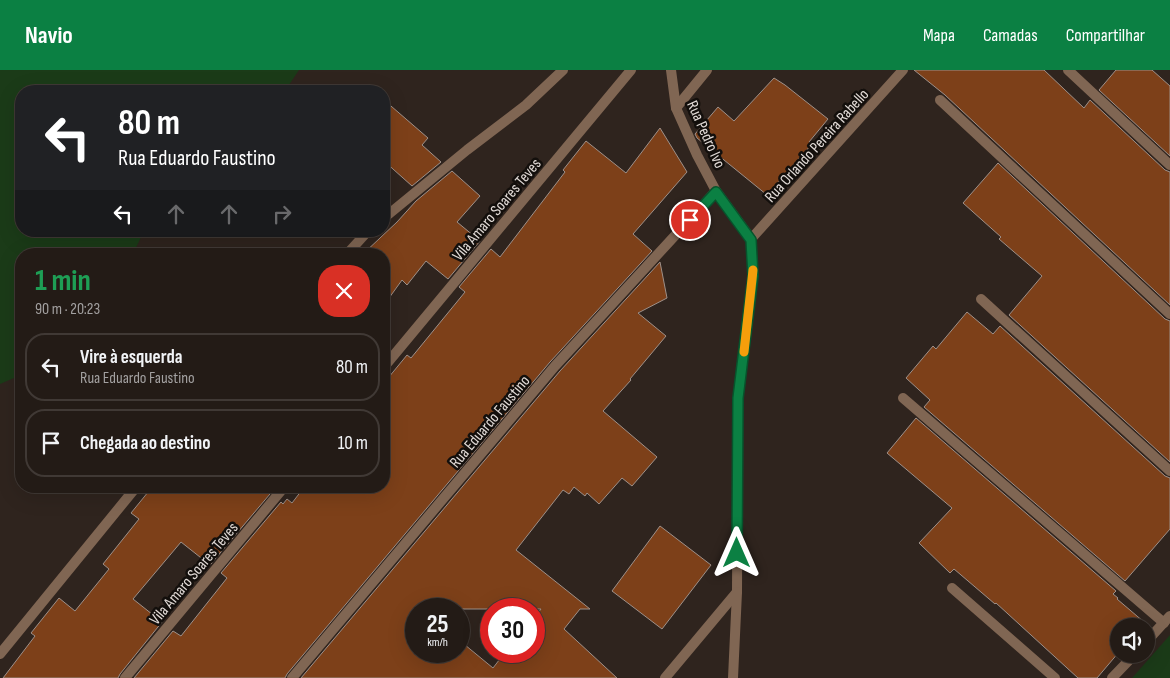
<!DOCTYPE html>
<html lang="pt">
<head>
<meta charset="utf-8">
<style>
	:root { --surface:#231b16; --page:#2b241f; --text:#f1f3f6; --muted:#a3a1a1; --line:#403935; --accent:#0b8043 }
	body { margin:0; font-family:"Sofia Sans Condensed",sans-serif; background:var(--page); color:var(--text); height:100vh; display:flex; flex-direction:column; font-size:19px; white-space:nowrap }
	* { box-sizing:border-box; margin:0 }
	p { font-size:16px; color:var(--muted) }
	.icon { flex:none; width:28px; height:28px; fill:none; stroke:currentColor; stroke-width:2; stroke-linecap:round; stroke-linejoin:round }
	.map { position:relative; flex:1; overflow:hidden }
	.drawer { position:absolute; left:15px; top:178px; width:375px; height:245px; display:flex; flex-direction:column; background:var(--surface); border-radius:20px; box-shadow:0 5px 20px #0002,0 0 0 1px var(--line) }
	.drawer>* { flex:none }
	.hud { position:absolute; left:15px; top:15px; width:375px; height:152px; border-radius:20px; box-shadow:0 5px 20px #0002,0 0 0 1px var(--line); background:#202124; color:#fff; overflow:hidden }
	.tools { position:absolute; left:1110px; top:548px; display:grid; gap:10px }
	.tools a { display:grid; place-items:center; width:45px; height:45px; border-radius:50%; background:var(--surface); box-shadow:0 5px 20px #0002,0 0 0 1px var(--line); font-size:25px }
	.speed { position:absolute; left:405px; top:528px; display:flex; gap:10px; font-size:25px; font-weight:700; text-align:center }
	.speed>* { display:grid; place-content:center; width:65px; height:65px; border-radius:50%; background:var(--surface); box-shadow:0 5px 20px #0002,0 0 0 1px var(--line); line-height:1 }
	.speed small { font-size:12px; font-weight:400 }
	.speed .limit { border:8px solid #d22; background:#fff; color:#111 }
	.pin { position:absolute; display:grid; place-items:center; width:42px; height:42px; color:#fff; margin:-21px; border:2px solid #fff; border-radius:50%; box-shadow:0 1px 5px #0007 }
	.me { position:absolute; width:55px; margin:-28px; rotate:0deg; stroke-linejoin:round; filter:drop-shadow(0 0 4px #0008) }
	.turn { display:flex; align-items:center; gap:18px; height:105px; padding:0 20px; font-size:22px }
	.turn .icon { width:65px; height:65px; stroke-width:2.5 }
	.turn b { display:block; font-size:35px; line-height:42px }
	.lanes { display:flex; align-items:center; height:48px; padding:0 20px; background:#0003; justify-content:center; gap:25px; direction:ltr }
	.lanes .off { opacity:.35 }
	.round { display:grid; place-items:center; flex:none; width:52px; height:52px; border-radius:20px; background:var(--page) }
	.summary { display:flex; align-items:center; justify-content:space-between; height:85px; padding:0 20px }
	h1 { font-size:30px; font-weight:700; line-height:38px; color:#1e9e55 }
	ul { padding:0; list-style:none }
	li { display:flex; align-items:center; gap:15px; height:68px; margin:0 10px 8px; padding:0 10px; border:2px solid var(--line); border-radius:20px }
	li div { flex:1 }
	li b { display:block; font-size:19px }
	li em { font-style:normal }
	header { display:flex; align-items:center; gap:30px; box-sizing:border-box; height:70px; padding:0 25px; background:var(--accent); color:#fff }
	header strong { font-size:24px }
	nav { display:flex; gap:28px; margin-inline-start:auto; font-size:18px }
	.map>svg:first-child { display:block }
	.green { fill:#1b3b18 }
	.building { fill:#7d4019; stroke:#9e9089; fill-rule:evenodd }
	.lines { fill:none; stroke-linecap:round; stroke-linejoin:round }
	.lane { stroke:#806653; stroke-width:10 }
	.street { stroke:#806653; stroke-width:10 }
	.route-casing { stroke:#07532c; stroke-width:12 }
	.route { stroke:#0b8043; stroke-width:9 }
	.slow { stroke:#f59e0b; stroke-width:9 }
	.labels { text-anchor:middle; stroke-width:5; stroke-linejoin:round; paint-order:stroke }
	.street-label { font-size:16px; fill:#e2dbd7; stroke:#130f0c }
</style>
</head>
<body>
<header>
<strong>Navio</strong>
<nav><a>Mapa</a><a>Camadas</a><a>Compartilhar</a></nav>
</header>
<div class="map">
<svg width="1170" height="608" viewBox="0 0 1170 608">
	<rect width="100%" height="100%" fill="#2f241e"/>
	<g class="green">
		<path d="M0,0h299l-14,21h-264v140h123l-11,23h-112v121l-21,9z"/>
		<path d="M1170,565v43h-38z"/>
	</g>
	<g class="building">
		<path d="M914,0h130l40,38 6,-8 75,70 5,2v133l-225,-210z"/>
		<path d="M1116,0h36l18,16v70l-71,-66z"/>
		<path d="M774,8l11,7 43,34 -19,23 3,2 -45,51 -70,-57 -2,-4 23,-27 16,14z"/>
		<path d="M384,30l44,38 -6,7 19,17 -29,24 -28,-25z"/>
		<path d="M660,58l27,44 -54,62 19,17 -102,111 -263,312 -2,4h-151l39,-47 8,5 46,-58 -6,-5 60,-71 2,2 4,-5 5,4 13,-17h79v-103l23,-28 4,3 54,-66 -6,-5 32,-38 9,8 65,-85 -2,-2 23,-29 40,32z"/>
		<path d="M998,93l167,156 5,2v141l-161,-147 33,-39 -43,-37 2,-2 -38,-34z"/>
		<path d="M452,101l28,25 -23,26 23,19 -32,38 -22,-18 -19,24 -5,-5 -18,25v-51h-21l34,-32 19,-21z"/>
		<path d="M660,192l7,36 -29,15 28,23 -36,43 1,1 -28,31 54,46 -25,29 -10,-8 -23,26 -12,-11 -2,3 -11,-9 -5,7 -6,-4 -47,60 74,59h-10l-16,20 53,49h-316l259,-307zM416,539h125l-7,9v33h-28l-13,17 -34,-28v11h-43z"/>
		<path d="M967,242l26,22 7,-8 165,150 5,2v51l-45,52 -201,-174 6,-7 -24,-22 27,-32 3,3z"/>
		<path d="M916,348l200,173 -3,3 5,4 -1,1 27,23 -3,4h-22v26l-22,26h-19l-82,-75 -1,1 -41,-35 -4,4 -31,-30 33,-35 -65,-55z"/>
		<path d="M153,416h107l10,8 -60,71 -29,-23 -48,57 29,23 -42,52 -2,4h-115l32,-42 -4,-3 28,-35 16,13 34,-42 -6,-5 36,-45 -8,-6z"/>
		<path d="M660,456l51,39 -49,64 -50,-38z"/>
	</g>
	<g class="lines">
		<g class="lane">
			<path d="M1068,0l102,95"/>
			<path d="M940,30l230,214"/>
			<path d="M981,229l189,172"/>
			<path d="M903,328l261,225"/>
			<path d="M952,518l103,90"/>
			<path d="M1146,572l24,-26"/>
			<path d="M1112,608l23,-24"/>
		</g>
		<g class="street">
			<path d="M671,0l5,38 21,47 19,36 35,48 2,37 -15,122 -1,194 -4,86"/>
			<path d="M676,38l31,-38"/>
			<path d="M384,148l83,-68 59,-45 37,-35"/>
			<path d="M751,169l152,-169"/>
			<path d="M347,184l21,-23"/>
			<path d="M384,297l247,-297"/>
			<path d="M0,584l137,-168"/>
			<path d="M125,608l160,-192"/>
			<path d="M292,608l263,-312 161,-175"/>
			<path d="M665,608l72,-86"/>
		</g>
	</g>
	<g class="lines">
		<g class="route-casing">
			<path id="route" d="M690,150l26,-28 35,48 2,36 -15,122 -1,155"/>
		</g>
		<use href="#route" class="route"/>
		<path class="slow" d="M744,282l9,-82"/>
	</g>
	<g class="labels">
		<g class="street-label">
			<text transform="translate(707 64) rotate(66)" y="6">Rua Pedro Ivo</text>
			<text transform="translate(816 75) rotate(-48)" y="6">Rua Orlando Pereira Rabello</text>
			<text transform="translate(496 139) rotate(-50)" y="6">Vila Amaro Soares Teves</text>
			<text transform="translate(489 351) rotate(-50)" y="6">Rua Eduardo Faustino</text>
			<text transform="translate(193 503) rotate(-50)" y="6">Vila Amaro Soares Teves</text>
		</g>
	</g>
</svg>
<div class="tools">
<a><svg class="icon" aria-label="sound" viewBox="0 0 24 24"><path d="M4 9h4l5-4v14l-5-4H4zM17 9q2 3 0 6"/></svg></a>
</div>
<div class="speed"><div>25<small>km/h</small></div><div class="limit">30</div></div>
<div class="pin" style="left:690px;top:150px;background:#d93025"><svg class="icon" aria-label="arrive" viewBox="0 0 24 24"><path d="M6 21V4h12l-3 4 3 4H6"/></svg></div>
<svg class="me" style="left:737px;top:483px" viewBox="-20 -20 40 40"><path d="M0-17L14 15 0 8-14 15z" fill="#0b8043" stroke="#fff" stroke-width="4"/></svg>
<div class="hud">
<div class="turn"><svg class="icon" aria-label="left" viewBox="0 0 24 24"><path d="M17 20v-9H6M10 6l-5 5 5 5"/></svg><div><b>80 m</b>Rua Eduardo Faustino</div></div>
<div class="lanes"><svg class="icon" aria-label="left" viewBox="0 0 24 24"><path d="M17 20v-9H6M10 6l-5 5 5 5"/></svg><svg class="icon off" aria-label="ahead" viewBox="0 0 24 24"><path d="M12 20V5M6 11l6-6 6 6"/></svg><svg class="icon off" aria-label="ahead" viewBox="0 0 24 24"><path d="M12 20V5M6 11l6-6 6 6"/></svg><svg class="icon off" aria-label="right" viewBox="0 0 24 24"><path d="M7 20v-9h11M14 6l5 5-5 5"/></svg></div>
</div>
<section class="drawer">
<div class="summary"><div><h1>1 min</h1><p>90 m · 20:23</p></div><a class="round" style="background:#d93025;color:#fff"><svg class="icon" aria-label="close" viewBox="0 0 24 24"><path d="M6 6l12 12M18 6L6 18"/></svg></a></div>
<ul>
<li><svg class="icon" aria-label="left" viewBox="0 0 24 24"><path d="M17 20v-9H6M10 6l-5 5 5 5"/></svg><div><b>Vire à esquerda</b><p>Rua Eduardo Faustino</p></div><em>80 m</em></li>
<li><svg class="icon" aria-label="arrive" viewBox="0 0 24 24"><path d="M6 21V4h12l-3 4 3 4H6"/></svg><div><b>Chegada ao destino</b></div><em>10 m</em></li>
</ul>
</section>
</div>
</body>
</html>
